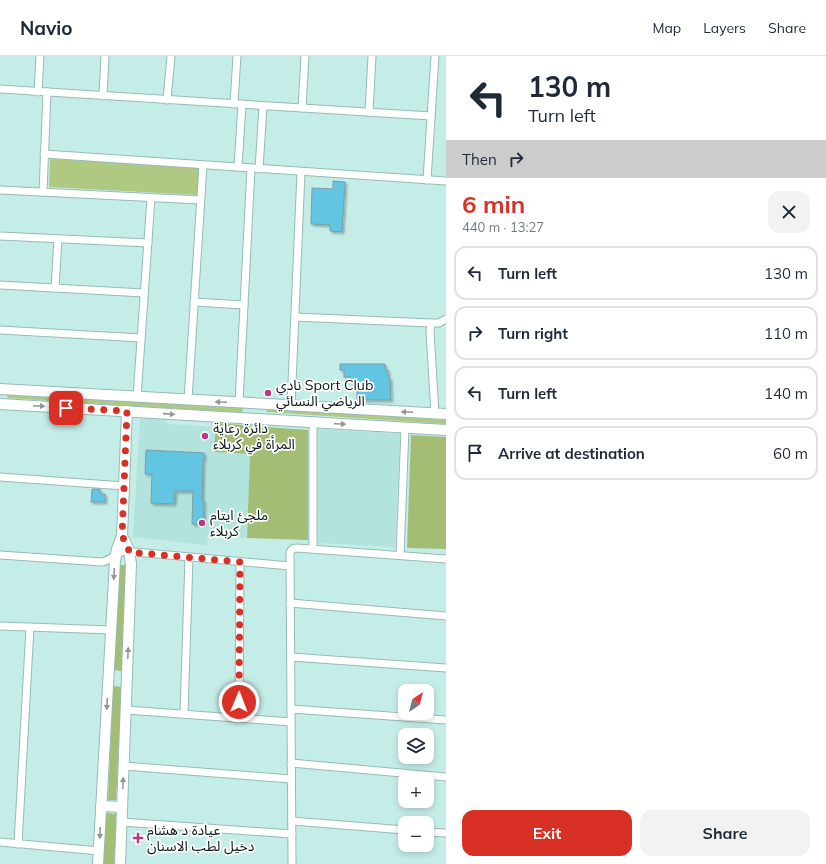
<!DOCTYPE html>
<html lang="en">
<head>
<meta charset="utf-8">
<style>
	:root { --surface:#fff; --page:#f2f2f3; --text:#1f2937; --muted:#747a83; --line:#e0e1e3; --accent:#d93025 }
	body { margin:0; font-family:Mulish,"Noto Sans Arabic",sans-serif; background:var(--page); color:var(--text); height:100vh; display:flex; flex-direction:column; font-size:15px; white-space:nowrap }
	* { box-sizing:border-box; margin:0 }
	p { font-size:13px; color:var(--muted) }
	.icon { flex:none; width:22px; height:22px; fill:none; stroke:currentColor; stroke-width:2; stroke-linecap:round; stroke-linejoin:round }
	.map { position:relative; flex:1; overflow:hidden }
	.sheet { display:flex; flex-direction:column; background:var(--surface); width:380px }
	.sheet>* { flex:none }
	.guide { background:#fff; color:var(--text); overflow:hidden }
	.needle { width:26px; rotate:35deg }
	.tools { position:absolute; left:398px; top:628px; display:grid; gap:8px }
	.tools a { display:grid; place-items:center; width:36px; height:36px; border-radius:8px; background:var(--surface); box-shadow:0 2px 6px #0003; font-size:20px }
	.pin { position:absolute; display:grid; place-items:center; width:34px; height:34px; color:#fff; margin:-17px; border-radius:8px; box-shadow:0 2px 6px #0006 }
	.me { position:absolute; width:44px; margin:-22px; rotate:1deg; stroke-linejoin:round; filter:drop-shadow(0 0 3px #0008) }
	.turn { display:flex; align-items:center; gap:14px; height:84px; padding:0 16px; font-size:18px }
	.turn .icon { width:52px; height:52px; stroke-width:2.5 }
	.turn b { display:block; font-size:28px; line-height:34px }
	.then { display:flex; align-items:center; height:38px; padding:0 16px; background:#0003; gap:8px; font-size:15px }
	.round { display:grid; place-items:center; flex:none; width:42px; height:42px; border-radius:12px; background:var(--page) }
	.head { display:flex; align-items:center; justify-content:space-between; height:68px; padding:0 16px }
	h1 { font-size:24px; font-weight:700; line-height:30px; color:var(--accent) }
	.action { display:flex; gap:8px; margin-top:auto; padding:8px 16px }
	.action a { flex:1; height:46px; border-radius:12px; background:var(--accent); color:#fff; font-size:16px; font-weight:700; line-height:46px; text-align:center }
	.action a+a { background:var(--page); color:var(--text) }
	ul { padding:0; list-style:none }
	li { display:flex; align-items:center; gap:12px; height:54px; margin:0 8px 6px; padding:0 8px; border:2px solid var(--line); border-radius:12px }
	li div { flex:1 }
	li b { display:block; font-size:15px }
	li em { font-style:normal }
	header { display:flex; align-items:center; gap:24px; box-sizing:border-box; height:56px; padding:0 20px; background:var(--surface); border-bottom:1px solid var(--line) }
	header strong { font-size:19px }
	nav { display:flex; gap:22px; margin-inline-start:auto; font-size:14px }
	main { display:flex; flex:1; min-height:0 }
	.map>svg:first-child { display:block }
	.built { fill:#b2e3dd }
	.green { fill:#afc882 }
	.forest { fill:#a4bd75 }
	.building { fill:#62c5e1; stroke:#7b9da8; filter:url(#shadow) }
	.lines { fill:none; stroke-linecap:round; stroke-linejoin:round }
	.street-casing { stroke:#95bbb7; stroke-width:9 }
	.secondary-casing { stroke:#95bbb7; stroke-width:12 }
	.street { stroke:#fff; stroke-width:7 }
	.secondary { stroke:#fff; stroke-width:10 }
	.oneway { fill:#909796 }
	.route { stroke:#d93025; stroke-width:7; stroke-dasharray:0 12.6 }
	.poi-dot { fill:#b83a89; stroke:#fff; stroke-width:1.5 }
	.labels { text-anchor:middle; stroke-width:3.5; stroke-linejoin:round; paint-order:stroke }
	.poi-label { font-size:14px; fill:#091816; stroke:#fff; text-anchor:start }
</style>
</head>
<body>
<header>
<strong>Navio</strong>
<nav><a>Map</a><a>Layers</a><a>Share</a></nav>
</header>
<main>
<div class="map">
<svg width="446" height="808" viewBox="0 0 446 808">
	<defs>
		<filter id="shadow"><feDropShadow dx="2" dy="2" stdDeviation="1" flood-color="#0004"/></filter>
	</defs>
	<rect width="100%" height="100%" fill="#c5ede8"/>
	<g class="built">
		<path d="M140,362l26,1 2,5 48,3 -2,25 36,2 -3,84 -39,-2 -1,9 -74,-8z"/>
		<path d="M317,373l83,5 -5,113 -77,-4z"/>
	</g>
	<g class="green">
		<path d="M50,103l150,8 -1,28 -150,-8z"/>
		<path d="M8,338l235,14 -1,5 -235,-15z"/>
		<path d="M267,352l179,12v4l-179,-12z"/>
	</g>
	<g class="forest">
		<path d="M216,367l92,7v110l-61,-2 3,-84 -36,-2z"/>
		<path d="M411,379l35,2v112l-39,-1z"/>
		<path d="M119,509h8l-5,106 -8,-1z"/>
		<path d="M113,630l9,1 -6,113h-8z"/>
		<path d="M105,757l12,1 -3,50h-11z"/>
	</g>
	<g class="building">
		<path d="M333,125l12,1 -3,50 -12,-1v-6l-19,-1 1,-36 21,1z"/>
		<path d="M340,308h45v6h3v8h2l1,22h-34v-18h-7v-5h-6v-7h-4z"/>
		<path d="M146,394l58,3v6h-1l-1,41 2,1 -1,23h-11l1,-33h-18l-1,13 -23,-1 1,-29h-7z"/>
		<path d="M92,433h8v5h5v8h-14z"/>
	</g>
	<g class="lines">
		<g class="street-casing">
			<g id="street">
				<path d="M0,33l431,27"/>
				<path d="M38,36l2,-36"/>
				<path d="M103,40l2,-40"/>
				<path d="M167,44l4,-44"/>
				<path d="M234,48l3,-48"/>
				<path d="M302,52l3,-52"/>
				<path d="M369,56l3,-56"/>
				<path d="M44,98l402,27"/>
				<path d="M238,111l4,-63"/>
				<path d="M259,113l4,-63"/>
				<path d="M427,124l8,-124"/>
				<path d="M0,134l200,10"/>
				<path d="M43,136l4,-100"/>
				<path d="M0,180l148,7"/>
				<path d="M0,229l144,8"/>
				<path d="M55,232l3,-49"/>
				<path d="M194,246l50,3"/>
				<path d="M295,261l136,6"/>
				<path d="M0,274l141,8"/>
				<path d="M137,341l14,-199"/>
				<path d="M188,344l15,-235"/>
				<path d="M239,347l12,-235"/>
				<path d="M291,350l10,-234"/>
				<path d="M435,358l-5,-82 1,-9h8l7,-4"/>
				<path d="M0,421l124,9"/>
				<path d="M313,493v-127"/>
				<path d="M0,499l102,7c10,-2 13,-9 22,-11l166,15"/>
				<path d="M400,499l5,-127"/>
				<path d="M290,547l156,13"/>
				<path d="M0,570l111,4"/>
				<path d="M291,601l155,11"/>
				<path d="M291,653l155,11"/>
				<path d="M126,654l165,12"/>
				<path d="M184,658l5,-156"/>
				<path d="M239,662l1,-156"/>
				<path d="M291,707l155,14"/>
				<path d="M124,710l167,13"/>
				<path d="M292,765l113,9"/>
				<path d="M122,766l170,12"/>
				<path d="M427,776l19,1"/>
				<path d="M0,786l99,9"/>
				<path d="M18,788l12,-217"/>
				<path d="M292,808l-2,-310c0,-4 3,-6 7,-6l149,11"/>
			</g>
		</g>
		<g class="secondary-casing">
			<g id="secondary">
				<path d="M0,333l446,25"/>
				<path d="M0,348l446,26"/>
				<path d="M101,750l21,1"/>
				<path d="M98,808l17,-303 2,-12 5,-13 5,-125"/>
				<path d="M120,808l11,-300c-1,-10 -3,-19 -9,-28"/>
			</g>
		</g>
		<use href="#street" class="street"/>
		<use href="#secondary" class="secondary"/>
	</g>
	<defs><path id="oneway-solid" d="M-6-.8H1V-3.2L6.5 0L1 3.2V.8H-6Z"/></defs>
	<g class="oneway">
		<use href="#oneway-solid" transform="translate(221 346) rotate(-177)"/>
		<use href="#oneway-solid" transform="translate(39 350) rotate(3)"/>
		<use href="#oneway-solid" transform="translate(407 356) rotate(-177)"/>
		<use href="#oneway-solid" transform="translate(169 358) rotate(4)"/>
		<use href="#oneway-solid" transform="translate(340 368) rotate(3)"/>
		<use href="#oneway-solid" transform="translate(114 518) rotate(93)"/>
		<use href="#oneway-solid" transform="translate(128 597) rotate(-88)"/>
		<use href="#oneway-solid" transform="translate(107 648) rotate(93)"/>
		<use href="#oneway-solid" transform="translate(123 727) rotate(-88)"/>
		<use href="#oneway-solid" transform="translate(100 777) rotate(93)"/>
	</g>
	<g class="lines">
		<path class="route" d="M66,352l61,3 -5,125 6,10 1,6 111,10 -1,140"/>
	</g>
	<g class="poi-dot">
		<circle cx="268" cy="337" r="4"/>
		<circle cx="205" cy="380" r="4"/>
		<circle cx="202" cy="467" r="4"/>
		<path d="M136 776h4v4h4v4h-4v4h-4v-4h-4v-4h4z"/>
	</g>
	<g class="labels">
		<g class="poi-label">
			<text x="276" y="334">نادي Sport Club<tspan x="276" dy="16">الرياضي النسائي</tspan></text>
			<text x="213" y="377">دائرة رعاية<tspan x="213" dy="16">المرأة في كربلاء</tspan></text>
			<text x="210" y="464">ملجئ ايتام<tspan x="210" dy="16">كربلاء</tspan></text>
			<text x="147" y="779">عيادة د هشام<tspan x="147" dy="16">دخيل لطب الاسنان</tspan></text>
		</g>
	</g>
</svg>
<div class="tools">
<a><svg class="needle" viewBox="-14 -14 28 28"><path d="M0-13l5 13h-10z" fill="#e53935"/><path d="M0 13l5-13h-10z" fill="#747a83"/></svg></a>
<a><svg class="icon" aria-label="layers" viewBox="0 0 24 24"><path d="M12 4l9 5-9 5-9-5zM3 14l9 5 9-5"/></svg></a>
<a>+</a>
<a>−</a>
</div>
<div class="pin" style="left:66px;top:352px;background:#d93025"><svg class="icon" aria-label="arrive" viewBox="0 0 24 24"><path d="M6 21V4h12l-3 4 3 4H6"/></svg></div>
<svg class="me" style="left:239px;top:646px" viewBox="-20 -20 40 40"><circle r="17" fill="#d93025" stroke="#fff" stroke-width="3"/><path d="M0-11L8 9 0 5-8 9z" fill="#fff"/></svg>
</div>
<section class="sheet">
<div class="guide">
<div class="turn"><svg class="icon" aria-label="left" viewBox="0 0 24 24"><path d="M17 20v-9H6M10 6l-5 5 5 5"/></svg><div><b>130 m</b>Turn left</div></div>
<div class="then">Then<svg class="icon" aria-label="right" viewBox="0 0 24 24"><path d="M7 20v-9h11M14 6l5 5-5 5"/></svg></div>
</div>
<div class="head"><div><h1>6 min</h1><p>440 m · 13:27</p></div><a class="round"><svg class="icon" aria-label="close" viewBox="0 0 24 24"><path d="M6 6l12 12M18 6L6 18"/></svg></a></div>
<ul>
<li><svg class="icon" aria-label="left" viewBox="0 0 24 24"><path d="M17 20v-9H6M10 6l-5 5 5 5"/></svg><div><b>Turn left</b></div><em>130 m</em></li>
<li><svg class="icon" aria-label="right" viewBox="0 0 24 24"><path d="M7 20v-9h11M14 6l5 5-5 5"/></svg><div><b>Turn right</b></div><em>110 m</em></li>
<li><svg class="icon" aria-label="left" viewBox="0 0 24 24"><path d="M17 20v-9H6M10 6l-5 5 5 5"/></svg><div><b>Turn left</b></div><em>140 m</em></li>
<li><svg class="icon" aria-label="arrive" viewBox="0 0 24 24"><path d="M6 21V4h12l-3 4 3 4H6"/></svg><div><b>Arrive at destination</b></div><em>60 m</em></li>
</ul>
<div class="action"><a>Exit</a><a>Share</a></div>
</section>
</main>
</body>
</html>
